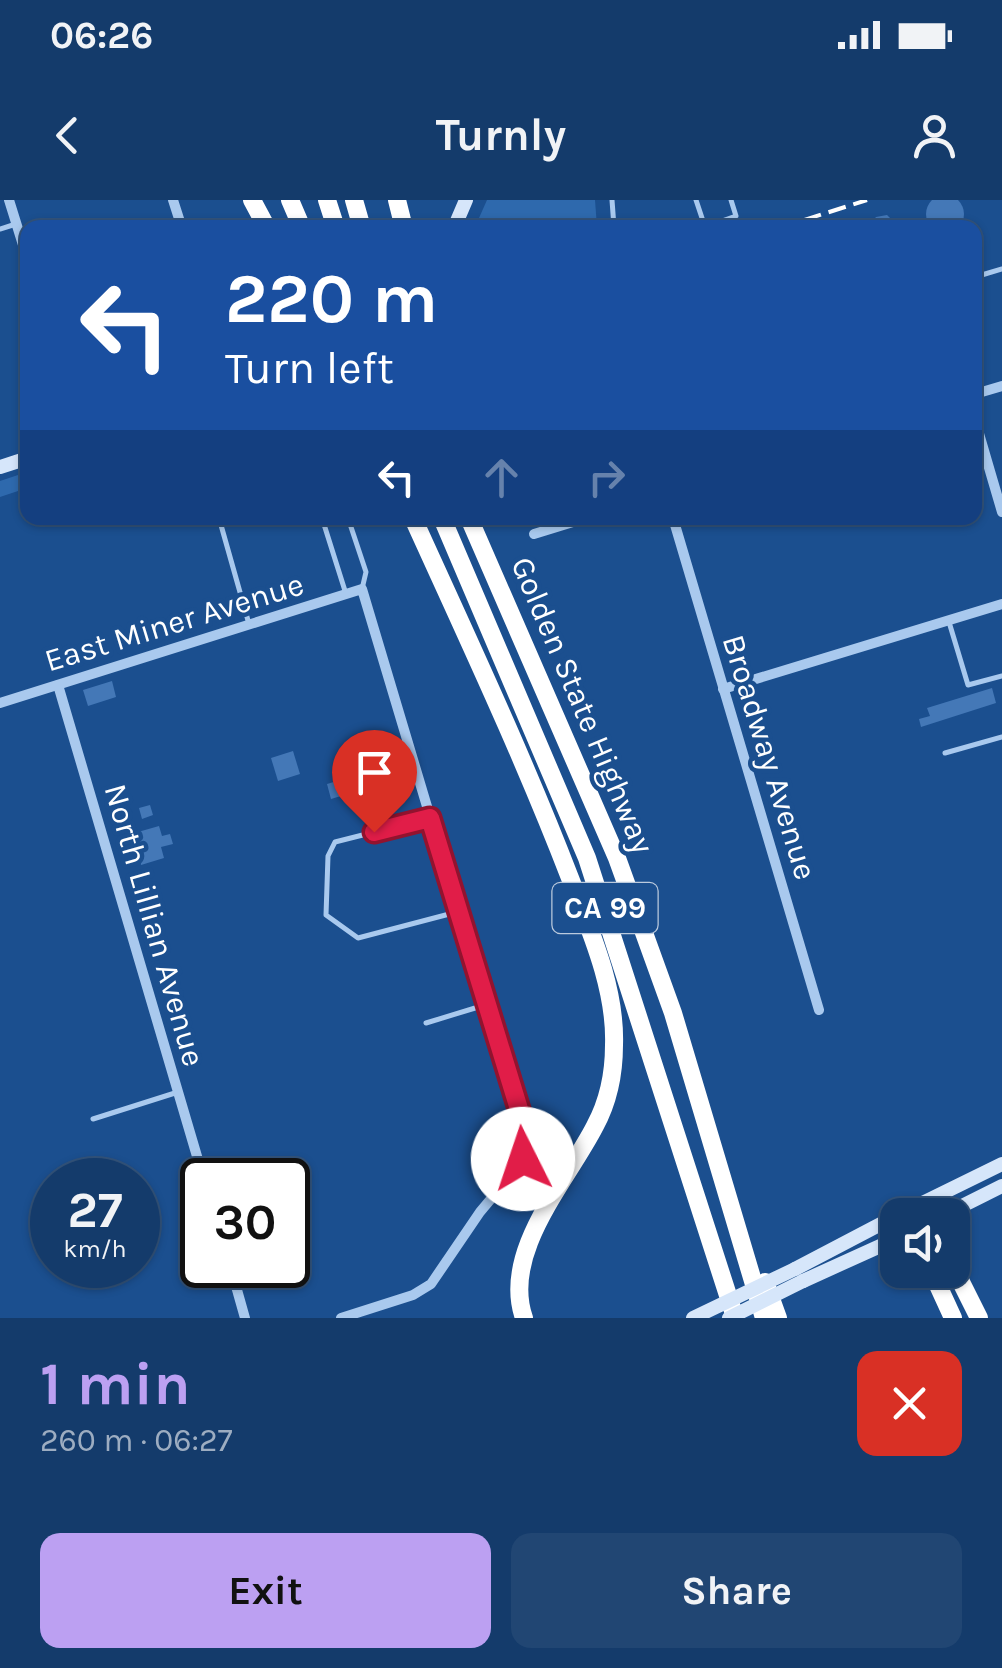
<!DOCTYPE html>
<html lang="en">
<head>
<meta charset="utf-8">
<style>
	:root { --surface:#143b6b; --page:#214673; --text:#f1f3f6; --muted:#9dadc1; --line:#33557e; --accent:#bca0f2 }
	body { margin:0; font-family:Karla,sans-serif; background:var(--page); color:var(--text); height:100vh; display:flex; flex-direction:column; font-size:38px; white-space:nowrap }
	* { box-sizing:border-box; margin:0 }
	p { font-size:32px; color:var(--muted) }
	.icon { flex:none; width:55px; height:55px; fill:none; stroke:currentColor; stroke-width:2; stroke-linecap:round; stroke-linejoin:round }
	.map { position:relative; height:1118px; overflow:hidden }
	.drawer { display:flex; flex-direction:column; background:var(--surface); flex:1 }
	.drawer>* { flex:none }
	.hud { position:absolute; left:20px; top:20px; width:962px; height:305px; border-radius:20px; box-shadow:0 2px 8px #0004,0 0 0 2px var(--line); background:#1a4fa0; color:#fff; overflow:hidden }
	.controls { position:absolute; left:880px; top:998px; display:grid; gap:20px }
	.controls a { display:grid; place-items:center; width:90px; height:90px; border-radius:20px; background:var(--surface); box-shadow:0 2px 8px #0004,0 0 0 2px var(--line); font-size:50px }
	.speed { position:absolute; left:30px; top:958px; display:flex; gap:20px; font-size:50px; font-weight:700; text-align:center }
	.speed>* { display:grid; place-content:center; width:130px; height:130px; border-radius:50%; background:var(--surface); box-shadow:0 2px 8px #0004,0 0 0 2px var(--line); line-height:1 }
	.speed small { font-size:25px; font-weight:400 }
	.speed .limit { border:5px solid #111; border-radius:15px; background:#fff; color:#111 }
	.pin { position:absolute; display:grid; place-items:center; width:85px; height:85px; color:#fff; margin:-102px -42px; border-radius:50% 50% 50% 0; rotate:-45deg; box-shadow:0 0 10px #0007 }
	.pin .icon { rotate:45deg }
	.me { position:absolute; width:110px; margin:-55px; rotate:356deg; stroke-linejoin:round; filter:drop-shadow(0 0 8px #0008) }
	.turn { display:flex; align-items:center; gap:35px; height:210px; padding:0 40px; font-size:45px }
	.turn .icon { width:130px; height:130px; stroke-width:2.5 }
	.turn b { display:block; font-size:70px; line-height:85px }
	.lanes { display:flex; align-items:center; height:95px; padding:0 40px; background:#0003; justify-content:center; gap:50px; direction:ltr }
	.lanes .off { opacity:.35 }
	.round { display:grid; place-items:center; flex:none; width:105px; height:105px; border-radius:20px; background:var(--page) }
	.head { display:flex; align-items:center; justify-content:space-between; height:170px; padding:0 40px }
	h1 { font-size:60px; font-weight:700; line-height:75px; color:var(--accent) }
	.cta { display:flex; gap:20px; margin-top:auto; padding:20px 40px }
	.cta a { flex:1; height:115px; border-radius:20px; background:var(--accent); color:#111; font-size:40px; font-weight:700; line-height:115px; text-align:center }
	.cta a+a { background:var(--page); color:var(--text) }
	.status { display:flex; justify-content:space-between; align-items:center; height:70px; padding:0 50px; background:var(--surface); direction:ltr }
	.status svg { height:28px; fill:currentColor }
	header { display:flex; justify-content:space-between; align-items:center; height:130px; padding:0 40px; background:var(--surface); font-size:45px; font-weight:700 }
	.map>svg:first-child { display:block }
	.grass { fill:#2e69ad }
	.building { fill:#4478b7 }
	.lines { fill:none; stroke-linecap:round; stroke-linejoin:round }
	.lane { stroke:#a9c9ee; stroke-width:5 }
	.street { stroke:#a9c9ee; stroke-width:10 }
	.secondary { stroke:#d6e6fa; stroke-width:14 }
	.highway { stroke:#fff; stroke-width:18 }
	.rail { stroke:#fff; stroke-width:4; stroke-dasharray:18 8; stroke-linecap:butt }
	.secondary-bridge { stroke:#d6e6fa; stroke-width:14 }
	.route-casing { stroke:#92132f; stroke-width:25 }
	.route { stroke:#e11d48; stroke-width:18 }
	.labels { text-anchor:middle; stroke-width:9; stroke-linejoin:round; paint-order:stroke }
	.shield { fill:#1b4f8f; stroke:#bbcadd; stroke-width:2.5 }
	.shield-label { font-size:30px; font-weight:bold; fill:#fff }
	.street-label { font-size:32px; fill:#fff; stroke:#1b4f8f }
</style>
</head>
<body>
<div class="status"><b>06:26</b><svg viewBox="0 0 49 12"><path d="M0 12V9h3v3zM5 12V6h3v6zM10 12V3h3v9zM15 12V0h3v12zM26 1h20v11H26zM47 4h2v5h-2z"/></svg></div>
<header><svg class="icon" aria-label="back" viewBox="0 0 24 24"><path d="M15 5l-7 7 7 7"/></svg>Turnly<svg class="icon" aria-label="person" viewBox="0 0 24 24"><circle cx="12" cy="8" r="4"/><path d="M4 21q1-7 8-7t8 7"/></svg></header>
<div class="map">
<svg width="1002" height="1118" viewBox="0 0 1002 1118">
	<rect width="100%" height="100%" fill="#1b4f8f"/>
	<g class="grass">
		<path d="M487,0h108l2,27h-122z"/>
		<path d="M27,272v16l-27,9v-16z"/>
	</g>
	<g class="building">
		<circle cx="945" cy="14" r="19"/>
		<path d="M887,15l13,13h-33l9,-11z"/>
		<path d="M112,481l4,16 -28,9 -5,-16z"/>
		<path d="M992,488l4,15 -75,24 -2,-8 11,-3 -3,-8z"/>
		<path d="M293,551l7,23 -22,7 -7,-23z"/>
		<path d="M350,577l1,16 -20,6 -4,-15z"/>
		<path d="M150,605l3,10 -11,4 -3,-11z"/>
		<path d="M159,626l3,10 8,-2 3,10 -12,3 3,11 -23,7 -3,-23 -4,1 -3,-9z"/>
	</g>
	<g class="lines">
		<g class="lane">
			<path d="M612,0l2,27"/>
			<path d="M696,0l9,27 31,-11 -5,-16"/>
			<path d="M0,29l16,-5"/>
			<path d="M975,77l27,-8"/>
			<path d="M219,318l30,106"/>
			<path d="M322,318l24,76"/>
			<path d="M348,318l18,54 -4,17"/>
			<path d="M949,422l19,63 34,-9"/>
			<path d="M945,553l57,-16"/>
			<path d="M430,618l-95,24 -7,14 -2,59 32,23 99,-26"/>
			<path d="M426,823l59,-18"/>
			<path d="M93,919l82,-26"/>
		</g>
		<g class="street">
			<path d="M9,0l19,61"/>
			<path d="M173,0l9,28"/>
			<path d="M975,194l27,-8"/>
			<path d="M975,220l27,92"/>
			<path d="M673,318l146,492"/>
			<path d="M534,334l52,-16"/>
			<path d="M58,485l146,495"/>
			<path d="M723,489l279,-85"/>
			<path d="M0,503l362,-114 165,552 -10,27 -37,44 -49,72 -18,11 -72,23"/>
			<path d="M230,1065l15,53"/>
		</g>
		<g class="secondary">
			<path d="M454,28l12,-28"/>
			<path d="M0,267l28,-9"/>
			<path d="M898,1015l104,-51"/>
			<path d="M944,1015l58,-29"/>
			<path d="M795,1069l103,-54"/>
			<path d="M803,1081l95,-43"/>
		</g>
		<g class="highway">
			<path d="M252,0l15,28"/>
			<path d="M290,0l12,28"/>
			<path d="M327,0l9,28"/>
			<path d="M354,0l8,28"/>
			<path d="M397,0l7,28"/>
			<path d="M413,318c54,119 110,238 157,360 20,52 46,110 44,167 0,27 -6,57 -19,81 -28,55 -94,126 -71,192"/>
			<path d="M442,318l145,340 147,456"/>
			<path d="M469,318l148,340 56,155 91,305"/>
			<path d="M911,1009l10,6"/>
			<path d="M952,1064l27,54"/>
			<path d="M931,1070l22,48"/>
			<path d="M765,1082l13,36"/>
		</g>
		<path class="rail" d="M779,28l88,-28"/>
		<g class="secondary-bridge">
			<path d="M693,1118l102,-49"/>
			<path d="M729,1118l74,-37"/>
		</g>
	</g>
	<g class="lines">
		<g class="route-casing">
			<path id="route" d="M374,632l56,-14 96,314 -3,27"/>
		</g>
		<use href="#route" class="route"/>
	</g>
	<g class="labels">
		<rect class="shield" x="552.5" y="683" width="105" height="50" rx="8"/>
		<g class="shield-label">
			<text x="605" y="718">CA 99</text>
		</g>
		<g class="street-label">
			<text transform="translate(174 422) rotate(-17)" y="11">East Miner Avenue</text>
			<text transform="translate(583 505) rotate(67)" y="11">Golden State Highway</text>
			<text transform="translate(770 557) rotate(73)" y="11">Broadway Avenue</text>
			<text transform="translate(155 725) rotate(74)" y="11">North Lillian Avenue</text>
		</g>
	</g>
</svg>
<div class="controls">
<a><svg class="icon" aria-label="sound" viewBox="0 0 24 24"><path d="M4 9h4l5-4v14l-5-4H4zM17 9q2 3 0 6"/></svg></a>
</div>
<div class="speed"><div>27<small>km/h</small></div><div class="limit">30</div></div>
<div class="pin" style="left:374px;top:632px;background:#d93025"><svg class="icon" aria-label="arrive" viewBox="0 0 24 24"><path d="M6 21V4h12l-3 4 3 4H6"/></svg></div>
<svg class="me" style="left:523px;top:959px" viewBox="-20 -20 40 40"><circle r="19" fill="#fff"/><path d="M0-13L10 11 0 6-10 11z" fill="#e11d48"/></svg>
<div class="hud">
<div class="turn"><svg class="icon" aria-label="left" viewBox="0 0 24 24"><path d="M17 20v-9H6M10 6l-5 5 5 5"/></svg><div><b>220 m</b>Turn left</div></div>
<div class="lanes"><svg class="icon" aria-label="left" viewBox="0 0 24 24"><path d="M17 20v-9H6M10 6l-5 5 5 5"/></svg><svg class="icon off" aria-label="ahead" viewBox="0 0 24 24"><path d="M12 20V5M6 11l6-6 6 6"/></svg><svg class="icon off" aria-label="right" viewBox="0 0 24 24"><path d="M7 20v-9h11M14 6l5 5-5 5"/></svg></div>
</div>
</div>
<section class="drawer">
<div class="head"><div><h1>1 min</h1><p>260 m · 06:27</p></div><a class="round" style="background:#d93025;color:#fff"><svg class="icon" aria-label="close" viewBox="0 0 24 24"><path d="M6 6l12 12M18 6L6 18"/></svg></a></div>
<div class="cta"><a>Exit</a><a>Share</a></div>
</section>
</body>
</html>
